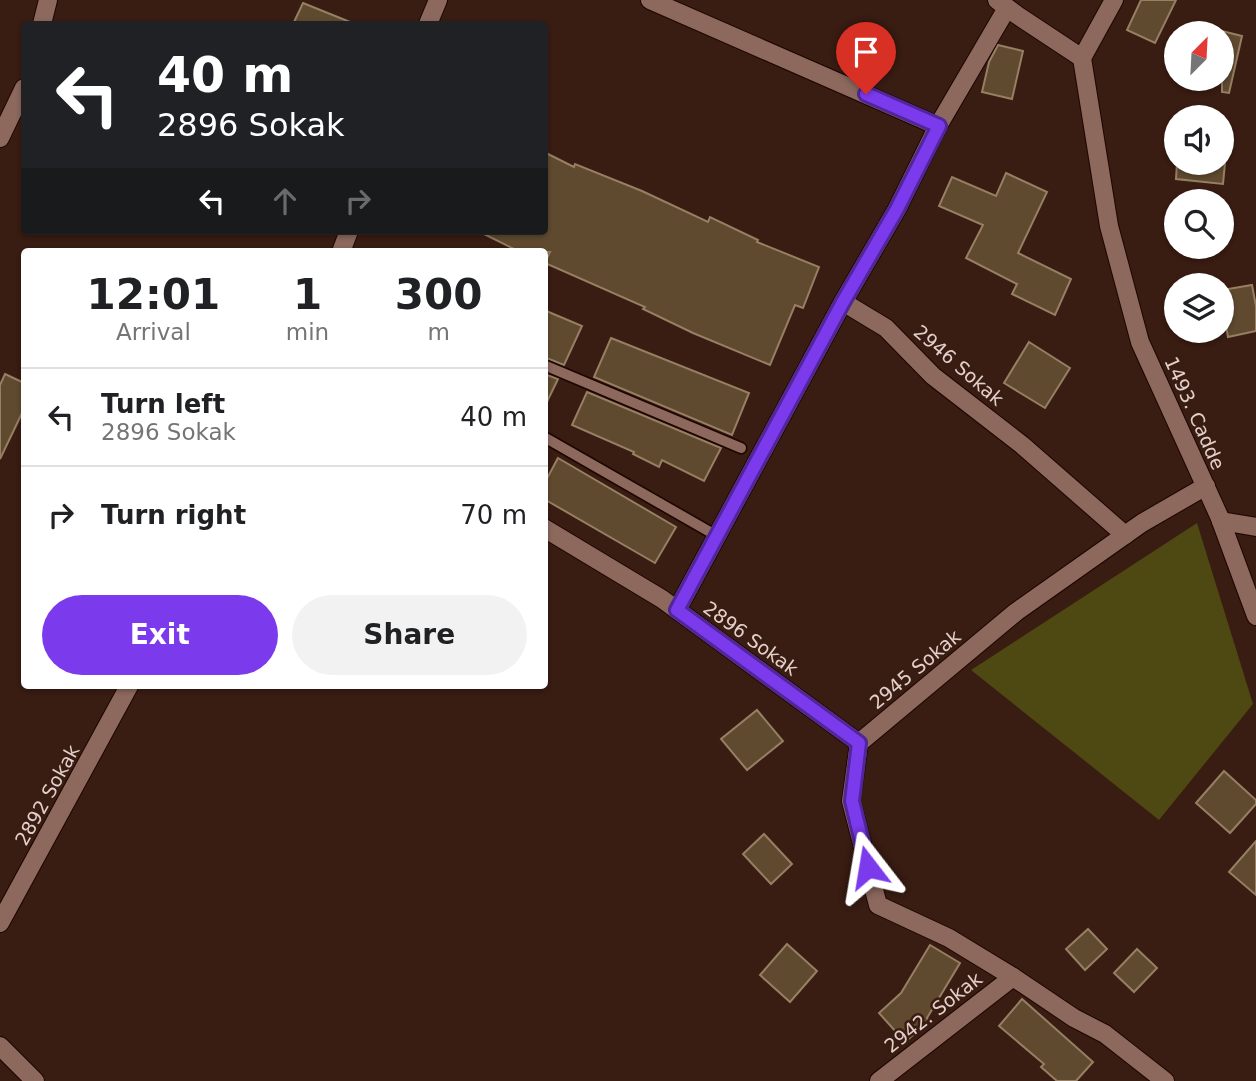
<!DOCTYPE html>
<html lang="en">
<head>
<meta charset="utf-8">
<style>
	:root { --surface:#fff; --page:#f2f2f2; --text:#202124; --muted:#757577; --line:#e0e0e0; --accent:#7c3aed }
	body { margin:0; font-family:"DejaVu Sans",sans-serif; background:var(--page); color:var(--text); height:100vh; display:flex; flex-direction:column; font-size:26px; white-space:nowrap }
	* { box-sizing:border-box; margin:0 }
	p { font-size:23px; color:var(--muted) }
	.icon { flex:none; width:38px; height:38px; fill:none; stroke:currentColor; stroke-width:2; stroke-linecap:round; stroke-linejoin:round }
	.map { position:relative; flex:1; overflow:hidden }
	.drawer { position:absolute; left:21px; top:248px; width:527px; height:441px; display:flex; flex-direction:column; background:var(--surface); border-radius:7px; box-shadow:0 2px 5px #0004 }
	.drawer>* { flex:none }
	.guide { position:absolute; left:21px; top:21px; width:527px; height:214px; border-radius:7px; box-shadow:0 2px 5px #0004; background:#202124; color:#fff; overflow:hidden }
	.needle { width:46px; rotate:24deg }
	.fabs { position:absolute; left:1164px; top:21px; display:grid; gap:14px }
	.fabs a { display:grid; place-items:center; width:70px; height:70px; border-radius:50%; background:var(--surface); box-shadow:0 2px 5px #0004; font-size:35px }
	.pin { position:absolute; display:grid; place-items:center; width:60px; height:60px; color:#fff; margin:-72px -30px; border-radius:50% 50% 50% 0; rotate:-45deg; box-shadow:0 0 7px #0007 }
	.pin .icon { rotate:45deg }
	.me { position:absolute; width:77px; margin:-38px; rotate:346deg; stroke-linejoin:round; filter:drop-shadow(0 0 5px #0008) }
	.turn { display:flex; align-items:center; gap:24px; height:147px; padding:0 21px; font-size:32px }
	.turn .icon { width:91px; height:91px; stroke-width:2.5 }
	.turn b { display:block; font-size:49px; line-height:60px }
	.lanes { display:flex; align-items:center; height:66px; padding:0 21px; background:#0003; justify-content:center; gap:35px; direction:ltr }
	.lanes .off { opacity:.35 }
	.eta { display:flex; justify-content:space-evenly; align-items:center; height:119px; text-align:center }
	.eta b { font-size:42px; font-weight:700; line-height:49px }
	.primary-button { display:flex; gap:14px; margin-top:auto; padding:14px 21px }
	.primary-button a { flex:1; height:80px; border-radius:42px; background:var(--accent); color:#fff; font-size:28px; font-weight:700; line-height:80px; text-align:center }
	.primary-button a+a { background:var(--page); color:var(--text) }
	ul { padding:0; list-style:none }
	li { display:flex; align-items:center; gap:21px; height:98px; padding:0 21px; border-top:2px solid var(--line) }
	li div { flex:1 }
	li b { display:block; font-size:26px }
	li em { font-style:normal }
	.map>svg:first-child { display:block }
	.green { fill:#4e4812 }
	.building { fill:#5f4a30; stroke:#967f63; stroke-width:2 }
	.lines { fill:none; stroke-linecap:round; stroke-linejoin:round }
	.lane-casing { stroke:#1e0501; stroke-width:13 }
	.street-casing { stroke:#1e0501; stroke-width:20 }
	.secondary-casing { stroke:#1e0501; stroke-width:20 }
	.lane { stroke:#8c685d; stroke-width:10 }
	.street { stroke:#8c685d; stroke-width:18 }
	.secondary { stroke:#8c685d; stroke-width:18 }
	.route-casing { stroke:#51269a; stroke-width:18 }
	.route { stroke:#7c3aed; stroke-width:12 }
	.labels { text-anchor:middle; stroke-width:5; stroke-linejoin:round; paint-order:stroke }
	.street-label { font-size:19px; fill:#e4d0ca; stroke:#391c12 }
</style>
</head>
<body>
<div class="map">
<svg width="1256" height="1081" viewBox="0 0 1256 1081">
	<rect width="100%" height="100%" fill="#391c12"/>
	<path class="green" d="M1197,523l56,181 -94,116 -188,-150z"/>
	<g class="building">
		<path d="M1141,0h35l-21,43 -28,-13z"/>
		<path d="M303,3l52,21h-62z"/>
		<path d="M1222,31l20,5 -13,57 -7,-1z"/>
		<path d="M998,45l25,6 -11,48 -30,-7 7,-30z"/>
		<path d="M544,152l30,15 1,-3 67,27 66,31 2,-5 48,23 -1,2 62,25 -16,41 -8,-3 -25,60 -77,-32 -50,-24 2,-2 -100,-44 5,-11h-30l-42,-21h66z"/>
		<path d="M1177,163h48l-2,21 -47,-5z"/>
		<path d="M1006,173l41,19 -29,61 53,26 -16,36 -43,-21 5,-10 -51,-26 17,-33 -44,-19 13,-29 44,19z"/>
		<path d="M1252,285l4,21v25l-28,6 -6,-33v-14z"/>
		<path d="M544,310l38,16 -18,39 -20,-8z"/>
		<path d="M611,338l138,55 -17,42 -138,-58z"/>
		<path d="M1029,342l41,26 -25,40 -41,-25z"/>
		<path d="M5,374l19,9v26l-24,50v-74z"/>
		<path d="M544,374l14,5 -14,29z"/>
		<path d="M587,392l134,56 -17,33 -42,-21 -3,7 -26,-13 1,-2 -62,-27z"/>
		<path d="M558,458l118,69 -21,36 -111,-64v-15z"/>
		<path d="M757,710l26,31 -36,29 -26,-31z"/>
		<path d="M1224,771l32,29v4l-26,29 -34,-30z"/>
		<path d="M764,834l28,30 -21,20 -28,-30z"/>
		<path d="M1256,841v54l-27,-23z"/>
		<path d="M1088,929l19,20 -22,21 -19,-21z"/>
		<path d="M787,944l30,27 -27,31 -30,-27z"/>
		<path d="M930,945l30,18 -33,55 2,3 -24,21 -26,-29 22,-20z"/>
		<path d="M1137,949l20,19 -23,24 -20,-19z"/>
		<path d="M1022,999l71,63 -17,19h-19l-16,-14 3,-3 -45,-38z"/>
	</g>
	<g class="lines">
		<g class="lane-casing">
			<g id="lane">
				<path d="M544,365l197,83"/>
				<path d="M544,437l173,99"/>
			</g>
		</g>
		<g class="street-casing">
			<g id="street">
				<path d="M650,0l288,126"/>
				<path d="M1007,8l-69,118 -41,83 -54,93 43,26 47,48 89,69 103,90"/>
				<path d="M42,24l6,-24"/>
				<path d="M0,138l24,-50"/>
				<path d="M1221,521l35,6"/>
				<path d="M544,528l118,71 197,144"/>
				<path d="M677,610l166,-308"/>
				<path d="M0,1046l35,35"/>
				<path d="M879,1081l134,-104"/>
				<path d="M1165,1081l-60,-47 -31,-16 -61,-41 -64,-39 -71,-33 -27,-104 8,-58 157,-131 126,-89 64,-37"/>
			</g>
		</g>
		<g class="secondary-casing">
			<g id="secondary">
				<path d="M997,0l20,15 65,43"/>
				<path d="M428,24l10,-24"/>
				<path d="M1082,58l27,168 31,116 79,174 37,100"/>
				<path d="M1082,58l32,-58"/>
				<path d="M341,252l8,-21"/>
				<path d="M0,923l129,-237"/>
			</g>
		</g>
		<use href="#lane" class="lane"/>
		<use href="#street" class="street"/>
		<use href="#secondary" class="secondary"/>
	</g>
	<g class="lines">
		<g class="route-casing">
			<path id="route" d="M866,94l73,32 -42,83 -54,93 -166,308 182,133 -7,58 16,66"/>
		</g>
		<use href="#route" class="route"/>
	</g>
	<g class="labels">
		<g class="street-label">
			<text transform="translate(959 365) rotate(41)" y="7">2946 Sokak</text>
			<text transform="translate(1195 413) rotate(66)" y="7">1493. Cadde</text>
			<text transform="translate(751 638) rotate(36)" y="7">2896 Sokak</text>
			<text transform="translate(915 669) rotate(-40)" y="7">2945 Sokak</text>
			<text transform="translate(47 795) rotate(-61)" y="7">2892 Sokak</text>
			<text transform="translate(933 1012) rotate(-38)" y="7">2942. Sokak</text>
		</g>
	</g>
</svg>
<div class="fabs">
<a><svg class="needle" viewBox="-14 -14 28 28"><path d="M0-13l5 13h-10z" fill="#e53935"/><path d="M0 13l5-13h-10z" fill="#757577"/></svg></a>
<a><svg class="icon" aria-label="sound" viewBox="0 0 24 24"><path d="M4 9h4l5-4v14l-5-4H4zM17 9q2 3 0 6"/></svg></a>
<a><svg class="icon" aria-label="search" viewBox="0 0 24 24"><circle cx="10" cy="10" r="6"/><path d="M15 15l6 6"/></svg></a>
<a><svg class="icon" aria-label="layers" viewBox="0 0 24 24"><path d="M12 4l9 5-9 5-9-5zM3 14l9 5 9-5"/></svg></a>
</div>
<div class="pin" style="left:866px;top:94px;background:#d93025"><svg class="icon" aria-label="arrive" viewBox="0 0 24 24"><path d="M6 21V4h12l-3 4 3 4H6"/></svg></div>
<svg class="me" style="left:868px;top:867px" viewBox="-20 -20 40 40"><path d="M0-17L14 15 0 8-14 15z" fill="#7c3aed" stroke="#fff" stroke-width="4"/></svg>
<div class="guide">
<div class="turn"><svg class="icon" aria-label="left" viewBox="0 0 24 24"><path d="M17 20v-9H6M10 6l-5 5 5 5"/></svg><div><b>40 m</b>2896 Sokak</div></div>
<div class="lanes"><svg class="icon" aria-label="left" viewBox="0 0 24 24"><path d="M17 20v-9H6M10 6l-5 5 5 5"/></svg><svg class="icon off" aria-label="ahead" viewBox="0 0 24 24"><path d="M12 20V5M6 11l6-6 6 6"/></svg><svg class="icon off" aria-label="right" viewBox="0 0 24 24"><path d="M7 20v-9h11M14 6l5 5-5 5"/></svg></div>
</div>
<section class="drawer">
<div class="eta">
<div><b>12:01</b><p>Arrival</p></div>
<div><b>1</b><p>min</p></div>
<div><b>300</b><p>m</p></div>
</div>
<ul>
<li><svg class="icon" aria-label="left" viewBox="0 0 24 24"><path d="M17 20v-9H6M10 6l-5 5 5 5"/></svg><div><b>Turn left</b><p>2896 Sokak</p></div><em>40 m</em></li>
<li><svg class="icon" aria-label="right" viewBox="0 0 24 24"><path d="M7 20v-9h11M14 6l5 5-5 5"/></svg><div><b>Turn right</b></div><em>70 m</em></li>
</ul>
<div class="primary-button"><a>Exit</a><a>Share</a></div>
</section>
</div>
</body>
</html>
